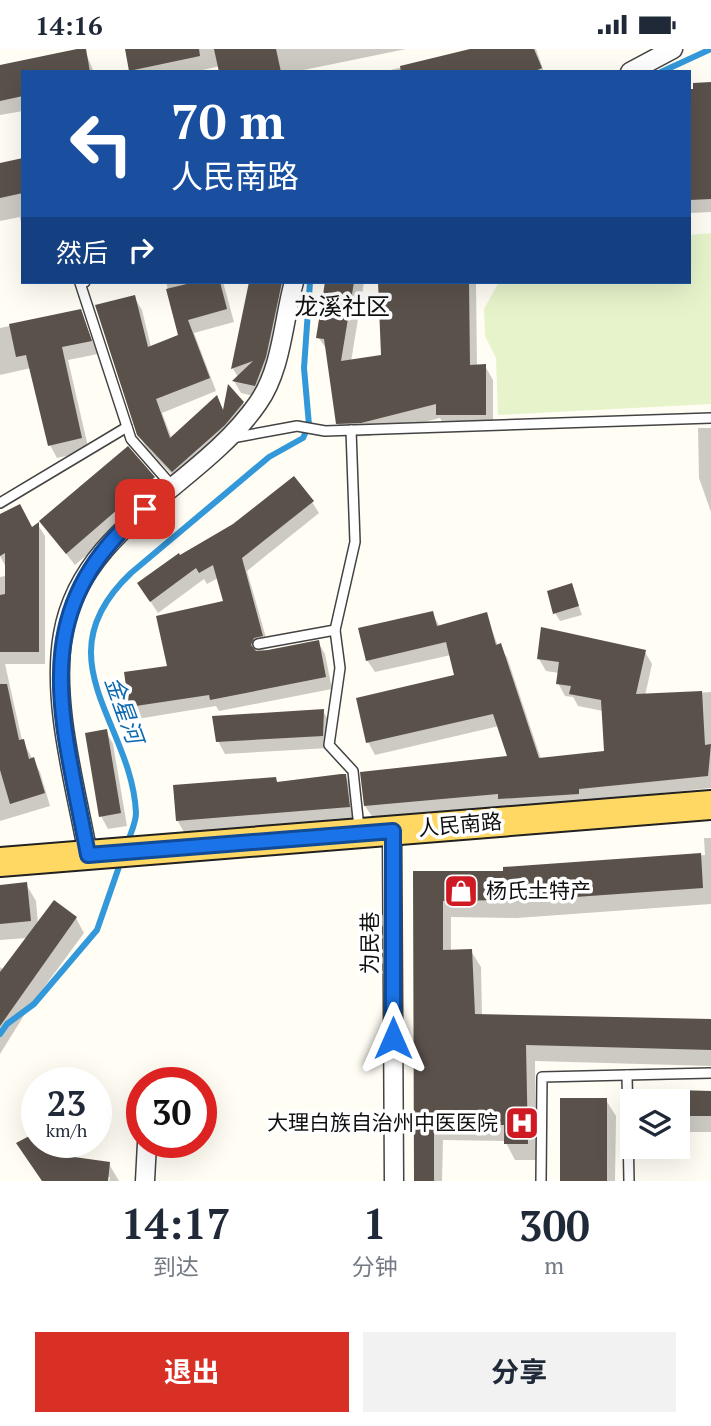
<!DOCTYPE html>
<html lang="zh">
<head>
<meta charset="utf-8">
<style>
	:root { --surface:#fff; --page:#f2f2f3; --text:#1f2937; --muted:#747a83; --accent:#d93025 }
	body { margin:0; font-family:"PT Serif","Noto Sans SC",serif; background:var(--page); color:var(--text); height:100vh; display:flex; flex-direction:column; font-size:26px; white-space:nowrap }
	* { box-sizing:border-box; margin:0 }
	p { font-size:23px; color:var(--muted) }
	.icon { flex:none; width:38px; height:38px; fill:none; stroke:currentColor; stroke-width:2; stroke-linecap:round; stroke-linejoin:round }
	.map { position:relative; height:1132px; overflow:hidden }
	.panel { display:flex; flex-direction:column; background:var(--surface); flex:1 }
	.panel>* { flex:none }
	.guide { position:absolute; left:21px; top:21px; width:670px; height:214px; border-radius:0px; box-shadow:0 7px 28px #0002; background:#1a4fa0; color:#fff; overflow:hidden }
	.fabs { position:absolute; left:620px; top:1040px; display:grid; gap:14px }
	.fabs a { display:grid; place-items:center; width:70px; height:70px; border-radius:0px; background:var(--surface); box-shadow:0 7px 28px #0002; font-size:35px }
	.speed { position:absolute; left:21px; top:1018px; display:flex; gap:14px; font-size:35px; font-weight:700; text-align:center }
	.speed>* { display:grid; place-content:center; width:91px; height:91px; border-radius:50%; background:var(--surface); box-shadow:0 7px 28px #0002; line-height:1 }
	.speed small { font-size:18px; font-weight:400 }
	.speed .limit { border:10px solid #d22; background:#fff; color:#111 }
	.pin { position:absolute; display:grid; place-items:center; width:60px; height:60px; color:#fff; margin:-30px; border-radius:14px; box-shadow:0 4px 10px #0006 }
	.me { position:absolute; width:77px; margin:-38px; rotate:0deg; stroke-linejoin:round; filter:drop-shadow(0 0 5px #0008) }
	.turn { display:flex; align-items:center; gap:24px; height:147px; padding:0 35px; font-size:32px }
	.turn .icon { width:91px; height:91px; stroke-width:2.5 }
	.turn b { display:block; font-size:49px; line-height:60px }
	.then { display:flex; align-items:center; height:66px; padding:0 35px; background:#0003; gap:14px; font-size:26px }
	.eta { display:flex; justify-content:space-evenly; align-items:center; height:119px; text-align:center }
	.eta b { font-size:42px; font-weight:700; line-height:49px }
	.cta { display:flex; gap:14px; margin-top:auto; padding:14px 35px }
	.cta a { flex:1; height:80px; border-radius:0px; background:var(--accent); color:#fff; font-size:28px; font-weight:700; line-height:80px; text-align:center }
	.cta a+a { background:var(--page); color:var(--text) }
	.status { display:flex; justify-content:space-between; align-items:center; height:49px; padding:0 35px; background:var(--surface); direction:ltr }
	.status svg { height:19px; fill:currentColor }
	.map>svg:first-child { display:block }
	.pitch { fill:#e7f4cb }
	.shadow { fill:#0003 }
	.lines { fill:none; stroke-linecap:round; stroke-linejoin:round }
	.stream { stroke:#3398da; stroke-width:6 }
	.building { fill:#5a514b }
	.lane-casing { stroke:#434343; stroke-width:12 }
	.street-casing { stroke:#434343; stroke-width:21 }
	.primary-casing { stroke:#212121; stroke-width:32 }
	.lane { stroke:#fff; stroke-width:9 }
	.street { stroke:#fff; stroke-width:18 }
	.primary { stroke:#ffd864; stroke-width:28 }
	.route-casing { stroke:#114b97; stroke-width:18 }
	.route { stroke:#1a73e8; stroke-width:12 }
	.labels { text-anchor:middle; stroke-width:7; stroke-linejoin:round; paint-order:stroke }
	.street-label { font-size:21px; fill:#101010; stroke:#fff }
	.poi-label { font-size:21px; fill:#101010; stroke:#fff; text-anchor:start }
	.water-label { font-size:23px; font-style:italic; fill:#0c69b0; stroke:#fff }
	.quarter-label { font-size:24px; fill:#101010; stroke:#fff }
</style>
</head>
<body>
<div class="status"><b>14:16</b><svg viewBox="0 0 49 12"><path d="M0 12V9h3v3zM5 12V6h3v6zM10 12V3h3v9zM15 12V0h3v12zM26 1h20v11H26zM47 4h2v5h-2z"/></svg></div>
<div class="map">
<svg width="711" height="1132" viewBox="0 0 711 1132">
	<rect width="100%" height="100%" fill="#fffdf4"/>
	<path class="pitch" d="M711,184v171l-213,11 -2,-57 -11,-22 -1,-27 15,-27h191v-47z"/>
	<g class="shadow">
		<path d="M84,0l10,23h-71v39l-23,4v-47z"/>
		<path d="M126,0h280l-112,23h-73l-1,-6 -26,6h-63z"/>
		<path d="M478,0h58l8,23h-162z"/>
		<path d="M711,34v129l-21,1v-122z"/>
		<path d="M23,111v73l-3,-16 -20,4v-56z"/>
		<path d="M166,233h57l11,40 -40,11 22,58 -54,22 10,26 44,-42 8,14 19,-8 8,13 -70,68 -34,-35 -8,-14 -5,-138 8,13 9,37 29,-11z"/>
		<path d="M251,233h43l-32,116 -21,-5 -7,-12 4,-4 -5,-8z"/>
		<path d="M327,233h37l-13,80 32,-5 -3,-75h96l1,84h8l8,14v48h-47l-6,-10 -71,18 -24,1 -8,-14 -9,-72 -10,-14z"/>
		<path d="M80,262l18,43 -30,6 21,91 -32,7 -7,-13 -19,-77 -31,7v-47z"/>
		<path d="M698,379h13v84l-12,-34z"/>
		<path d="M127,399l34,43 -86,74 -34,-43z"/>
		<path d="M312,453l7,11 -72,58 22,77 -12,4 61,-10 7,12 7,35 -113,22 -3,-5 -79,13 -6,-12 94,-104 -7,-25 -11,6 -3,-5 -46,34 -19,-29 41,-26z"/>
		<path d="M0,467l32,13 6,-4 7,11v128h-40l17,76 18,32 10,34 -50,15v-244l10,-2 -10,-19z"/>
		<path d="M571,536l11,30 -22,6 -5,-8z"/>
		<path d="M432,564l8,14 46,-13 12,32 9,11 34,102 65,-7 -3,-41 -25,-5 -5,-9 -8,-1 -7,-13 1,-10 -13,-2 -7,-12 106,-7 7,12 -7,32 66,-4v96l-126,13v5l-78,5 -3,-5 -131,12 -8,-12 145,-49 -11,-31 -124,29 -7,-13 88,-65 -5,-22 -76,17 -8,-12z"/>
		<path d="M323,662l7,12 -1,25 -104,6 -7,-13z"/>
		<path d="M106,682l7,13 14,82 -19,3 -7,-13z"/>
		<path d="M345,727l10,16 3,31 -171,14 -10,-17 101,-37z"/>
		<path d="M704,789h7v66l-194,14 -66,-1v34h20l10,16 1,49 229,5v45l-176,-5 1,99h-21l-10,-19 -62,-1 -1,41h-26l-1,-308h90v-4l200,-14z"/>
		<path d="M26,835l10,17 2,23 38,-6 8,15 -56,76 -28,45v-87l4,3 23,-32 -27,2v-54z"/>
		<path d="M658,1043l53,1v39h-34v-31h-19z"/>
		<path d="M606,1051l10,16 -1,65h-54z"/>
		<path d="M37,1094h9l6,9 21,7 36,5 10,17h-10l1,-4h-3l-1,4h-64z"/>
	</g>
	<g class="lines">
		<g class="stream">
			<path d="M661,23l50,-23"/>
			<path d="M127,795c3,-9 9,-21 9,-31 -4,-91 -96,-154 -5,-240l138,-116 34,-19 6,-13 -5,-57 6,-86"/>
			<path d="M0,985l7,-10 27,-20 63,-74 24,-69"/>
		</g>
	</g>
	<g class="building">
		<path d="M77,0h9l4,23h-67v24l-23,5v-36z"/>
		<path d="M125,0h74l1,7 -71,15z"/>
		<path d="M214,0h62l5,23h-62z"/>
		<path d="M470,0h64l8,19 -9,4h-132l-1,-6z"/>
		<path d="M711,33v117l-21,1v-111h3v-6z"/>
		<path d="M23,109v35l-23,5v-35z"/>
		<path d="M195,233h25l7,27 -39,11 22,58 -54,21 14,39 47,-43 6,15 5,-26 16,18 -19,23 -53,47 -35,-37 -42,-130 40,-10 13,52 30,-12 -12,-46z"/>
		<path d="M249,233h33l-16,75 -11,29 -23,-5 21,-20 -22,8z"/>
		<path d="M325,233h29l-13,79 40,-6 -3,-73h91l1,83 16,-1v51h-50v-11l-75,19 -25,1 -12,-85 -8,-1z"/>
		<path d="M81,260l11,32 -30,6 20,91 -34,8 -22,-91 -10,2 -7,-33z"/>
		<path d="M128,397l27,31 -89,77 -27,-33z"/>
		<path d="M294,427l20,25 -72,57 21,78 -9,2 -3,7 5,6 12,-1 51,-10 7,37 -116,23 -1,-5 -80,12 -5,-35 43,-6 -11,-50 67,-15 -10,-36 -14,8 -3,-5 -46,34 -13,-19 42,-30 1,2 53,-31z"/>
		<path d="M20,455l12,23 7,-5v130h-39v-57l5,-1v-41l-5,3v-42z"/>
		<path d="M572,534l7,23 -26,8 -6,-23z"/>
		<path d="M433,562l4,15 50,-14 9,33 5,-2 38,115 65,-7 -3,-51 -32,-6 2,-8 -15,-2 3,-22 -22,-3 4,-32 105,23 -10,44 66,-3 3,54 6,-1 -3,32 -129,13v5l-81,5v-5l-134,12 -4,-34 147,-16 -14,-42 -127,29 -10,-45 98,-23 -8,-33 -80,19 -8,-33z"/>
		<path d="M0,635h7l12,56 5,-1 5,20 5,-2 11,36 -35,11 -10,-34z"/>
		<path d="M324,660l-1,27 -107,6 -4,-26z"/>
		<path d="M107,680l14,84 -22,4 -14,-84z"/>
		<path d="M341,725h5l4,33 -174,14 -3,-36 103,-8 1,5z"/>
		<path d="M701,804l2,35 -198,14v-2l-62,1v49l29,-1 3,65 236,5v31l-185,-5 2,99h-24v-19l-70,-1v57h-20l-1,-310h90v-4z"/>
		<path d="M27,833l4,39 -31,3v-39z"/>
		<path d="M54,851l23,17 -77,109v-54z"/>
		<path d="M677,1041l34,1v25h-34z"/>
		<rect x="560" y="1049" width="47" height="83"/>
		<path d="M37,1083v11h11l5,6 11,-6 10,14 36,5 -2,19h-66l-26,-38z"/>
	</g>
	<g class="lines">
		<g class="lane-casing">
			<g id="lane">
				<path d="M85,233l-5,1 51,156 42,48"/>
				<path d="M351,381l4,112 -20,88 5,38 -11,77 24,26 6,57"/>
				<path d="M232,389l65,-12 28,5 386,-13"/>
				<path d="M0,454l127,-76"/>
				<path d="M258,595l77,-14"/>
				<path d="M627,1026l2,106"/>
				<path d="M541,1132l1,-104 169,-4"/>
			</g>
		</g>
		<g class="street-casing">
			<g id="street">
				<path d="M630,23l43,-23"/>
				<path d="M392,782l2,350"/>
				<path d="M88,806c-12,-68 -37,-152 -25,-221 19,-109 137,-147 195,-231 24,-34 25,-82 36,-121"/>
				<path d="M145,1132l2,-38"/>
			</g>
		</g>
		<g class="primary-casing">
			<path id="primary" d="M0,813l711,-57"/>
		</g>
		<use href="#lane" class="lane"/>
		<use href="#street" class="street"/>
		<use href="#primary" class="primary"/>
	</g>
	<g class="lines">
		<g class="route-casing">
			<path id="route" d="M145,460c-123,103 -82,209 -57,346l305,-24v207"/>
		</g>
		<use href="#route" class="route"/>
	</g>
	<defs>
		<g id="shop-square" transform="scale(1.75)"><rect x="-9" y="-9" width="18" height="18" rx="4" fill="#cf1a24" stroke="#fff"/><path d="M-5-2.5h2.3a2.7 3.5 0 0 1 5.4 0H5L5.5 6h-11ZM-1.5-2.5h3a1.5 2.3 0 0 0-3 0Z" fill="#fff"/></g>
		<g id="hospital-square" transform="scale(1.75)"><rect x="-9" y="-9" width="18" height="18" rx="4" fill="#cf1a24" stroke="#fff"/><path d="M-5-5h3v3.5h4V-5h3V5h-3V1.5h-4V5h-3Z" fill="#fff"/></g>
	</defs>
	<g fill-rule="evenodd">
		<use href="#shop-square" x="461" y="842"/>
		<use href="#hospital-square" x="522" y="1074"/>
	</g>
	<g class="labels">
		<g class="street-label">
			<text transform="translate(460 776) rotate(-5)" y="7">人民南路</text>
			<text transform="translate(370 894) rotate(-90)" y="7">为民巷</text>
		</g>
		<g class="poi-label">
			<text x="486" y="849">杨氏土特产</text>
			<text x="498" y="1081" text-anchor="end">大理白族自治州中医医院</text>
		</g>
		<g class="water-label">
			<text transform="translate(124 661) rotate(70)" y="8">金星河</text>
		</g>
		<g class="quarter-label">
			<text x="342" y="266">龙溪社区</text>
		</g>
	</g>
</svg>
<div class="fabs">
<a><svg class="icon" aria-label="layers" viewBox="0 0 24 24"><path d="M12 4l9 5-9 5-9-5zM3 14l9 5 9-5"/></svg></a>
</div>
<div class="speed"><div>23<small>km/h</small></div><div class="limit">30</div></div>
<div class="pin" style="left:145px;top:460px;background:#d93025"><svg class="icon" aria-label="arrive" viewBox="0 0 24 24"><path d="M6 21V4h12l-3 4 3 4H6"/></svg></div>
<svg class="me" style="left:393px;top:989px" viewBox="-20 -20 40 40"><path d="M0-17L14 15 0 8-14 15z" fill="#1a73e8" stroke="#fff" stroke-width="4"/></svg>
<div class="guide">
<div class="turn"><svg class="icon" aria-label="left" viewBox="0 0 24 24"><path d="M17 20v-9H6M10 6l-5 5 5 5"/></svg><div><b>70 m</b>人民南路</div></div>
<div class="then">然后<svg class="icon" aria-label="right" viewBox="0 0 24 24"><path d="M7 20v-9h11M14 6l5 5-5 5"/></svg></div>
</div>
</div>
<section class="panel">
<div class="eta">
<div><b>14:17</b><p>到达</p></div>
<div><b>1</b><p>分钟</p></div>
<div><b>300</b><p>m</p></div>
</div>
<div class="cta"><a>退出</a><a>分享</a></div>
</section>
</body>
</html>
